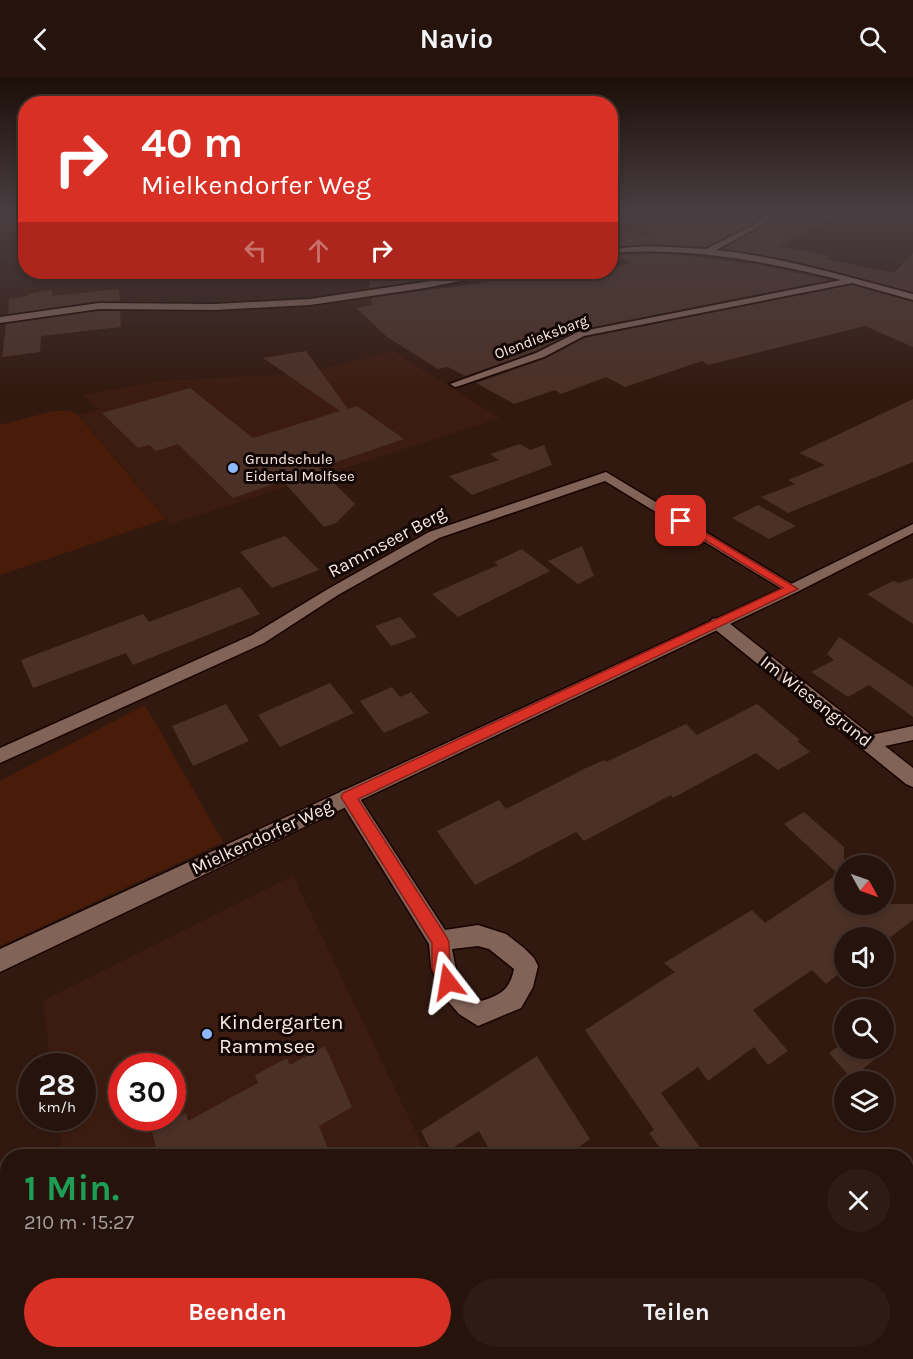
<!DOCTYPE html>
<html lang="de">
<head>
<meta charset="utf-8">
<style>
	:root { --surface:#26130b; --page:#2e1c14; --text:#f1f3f6; --muted:#a49e9d; --line:#42322c; --accent:#d93025 }
	body { margin:0; font-family:Karla,sans-serif; background:var(--page); color:var(--text); height:100vh; display:flex; flex-direction:column; font-size:22px; white-space:nowrap }
	* { box-sizing:border-box; margin:0 }
	p { font-size:20px; color:var(--muted) }
	.icon { flex:none; width:33px; height:33px; fill:none; stroke:currentColor; stroke-width:2; stroke-linecap:round; stroke-linejoin:round }
	.map { position:relative; flex:1; overflow:hidden }
	.side { position:absolute; left:0px; top:1071px; width:914px; height:210px; display:flex; flex-direction:column; background:var(--surface); border-radius:24px 24px 0 0; box-shadow:0 3px 9px #0003,0 0 0 2px var(--line) }
	.side>* { flex:none }
	.guide { position:absolute; left:18px; top:18px; width:600px; height:183px; border-radius:24px; box-shadow:0 3px 9px #0003,0 0 0 2px var(--line); background:#d93025; color:#fff; overflow:hidden }
	.needle { width:39px; rotate:130deg }
	.tools { position:absolute; left:834px; top:777px; display:grid; gap:12px }
	.tools a { display:grid; place-items:center; width:60px; height:60px; border-radius:50%; background:var(--surface); box-shadow:0 3px 9px #0003,0 0 0 2px var(--line); font-size:30px }
	.speed { position:absolute; left:18px; top:975px; display:flex; gap:12px; font-size:30px; font-weight:700; text-align:center }
	.speed>* { display:grid; place-content:center; width:78px; height:78px; border-radius:50%; background:var(--surface); box-shadow:0 3px 9px #0003,0 0 0 2px var(--line); line-height:1 }
	.speed small { font-size:15px; font-weight:400 }
	.speed .limit { border:9px solid #d22; background:#fff; color:#111 }
	.pin { position:absolute; display:grid; place-items:center; width:51px; height:51px; color:#fff; margin:-26px; border-radius:12px; box-shadow:0 3px 9px #0006 }
	.me { position:absolute; width:66px; margin:-33px; rotate:346deg; stroke-linejoin:round; filter:drop-shadow(0 0 4px #0008) }
	.turn { display:flex; align-items:center; gap:21px; height:126px; padding:0 24px; font-size:27px }
	.turn .icon { width:78px; height:78px; stroke-width:2.5 }
	.turn b { display:block; font-size:42px; line-height:51px }
	.lanes { display:flex; align-items:center; height:57px; padding:0 24px; background:#0003; justify-content:center; gap:30px; direction:ltr }
	.lanes .off { opacity:.35 }
	.round { display:grid; place-items:center; flex:none; width:63px; height:63px; border-radius:32px; background:var(--page) }
	.headline { display:flex; align-items:center; justify-content:space-between; height:102px; padding:0 24px }
	h1 { font-size:36px; font-weight:700; line-height:45px; color:#1e9e55 }
	.button { display:flex; gap:12px; margin-top:auto; padding:12px 24px }
	.button a { flex:1; height:69px; border-radius:36px; background:var(--accent); color:#fff; font-size:24px; font-weight:700; line-height:69px; text-align:center }
	.button a+a { background:var(--page); color:var(--text) }
	header { display:flex; justify-content:space-between; align-items:center; height:78px; padding:0 24px; background:var(--surface); font-size:27px; font-weight:700 }
	.map>svg:first-child { display:block }
	.built { fill:#3c1c10; fill-rule:evenodd }
	.green { fill:#491c0a }
	.building { fill:#4b3026 }
	.lines { fill:none; stroke-linecap:round; stroke-linejoin:round }
	.street-casing { stroke:#180300; stroke-width:3 }
	.secondary-casing { stroke:#180300; stroke-width:3 }
	.street { fill:#826358; fill-rule:evenodd }
	.secondary { fill:#826358; fill-rule:evenodd }
	.route { fill:#d93025; stroke:#8d1f18; stroke-width:1.5 }
	.poi-dot { fill:#8db9fc; stroke:#120704; stroke-width:2 }
	.labels { text-anchor:middle; stroke-width:6; stroke-linejoin:round; paint-order:stroke }
	.far-street-label { font-size:15px; fill:#fbe9e2; stroke:#120704 }
	.far-poi-label { font-size:15px; fill:#fbe9e2; stroke:#120704; text-anchor:start }
	.street-label { font-size:18px; fill:#fbe9e2; stroke:#120704 }
	.near-poi-label { font-size:21px; fill:#fbe9e2; stroke:#120704; text-anchor:start }
</style>
</head>
<body>
<header><svg class="icon" aria-label="back" viewBox="0 0 24 24"><path d="M15 5l-7 7 7 7"/></svg>Navio<svg class="icon" aria-label="search" viewBox="0 0 24 24"><circle cx="10" cy="10" r="6"/><path d="M15 15l6 6"/></svg></header>
<div class="map">
<svg width="913" height="1281" viewBox="0 0 913 1281">
	<rect width="100%" height="100%" fill="#32190f"/>
	<g class="built">
		<path d="M393,273l107,67 -329,106 -92,-109 20,-6 -17,-14 80,-14 145,-8z"/>
		<path d="M293,798l134,280h-364l-6,-38h25v-52h-31l-8,-65zM122,988h50v52h-50z"/>
		<path d="M89,1274h288l-11,7h-276z"/>
	</g>
	<g class="green">
		<path d="M53,333h16l9,4 88,104 -166,56v-150z"/>
		<path d="M145,627l78,137 -223,104v-165z"/>
	</g>
	<g class="building">
		<path d="M651,135h114l-12,10 -47,24 -59,-3 -37,3v-9l15,-2 -1,-3 25,1z"/>
		<path d="M776,135h37l-2,2 20,3 -52,28 52,10 -5,3 68,14 19,-20v39l-122,-32 -68,-11 36,-20z"/>
		<path d="M669,176l86,10 75,16 -252,50 -43,21 -70,25 -17,-9 -10,2 -51,-32 -31,-29 16,-3 -1,-7 109,-15 52,-11 18,9 43,-9h17v-4l22,-5 -18,-8z"/>
		<path d="M368,194h8l8,5 37,-5 9,7 -60,9z"/>
		<path d="M852,207l61,17v45l-48,-21 -157,39 -6,-4 -77,26 -19,-10 -45,17 -6,-4 -41,14 -38,-21 69,-24 40,-21z"/>
		<path d="M119,211l1,12h-21l-91,13 1,-15 19,-3 -1,-2 24,-4 2,6z"/>
		<path d="M99,233h21l1,16 -80,9 -1,16 -38,5 4,-33z"/>
		<path d="M306,273l42,58 9,-3 47,33 -85,29 36,36 -19,19 -12,4 -41,-46 -50,17 -55,-54 -22,7 -7,-6 -11,3 -36,-35 88,-25 63,50 87,-27 -77,-53z"/>
		<path d="M913,321v63l-125,51 -27,-16 34,-13 -7,-4 37,-15 -26,-12z"/>
		<path d="M520,366l10,6 14,-5 8,20 -80,30 -23,-19 50,-16 -9,-6z"/>
		<path d="M758,427l38,21 -27,13 -37,-21z"/>
		<path d="M285,458l34,34 -47,18 -32,-36z"/>
		<path d="M582,468l12,30 -16,8 -30,-23z"/>
		<path d="M522,471l28,22 -92,46 -26,-23 66,-29 -4,-3z"/>
		<path d="M913,500v46l-46,-30 26,-13 6,2z"/>
		<path d="M240,509l20,27 -127,51 -7,-12 -93,35 -12,-28 122,-46 6,8z"/>
		<path d="M400,539l17,20 -26,9 -16,-20z"/>
		<path d="M839,559l74,50v30l-44,-32 -21,12 -37,-25 23,-12 -7,-6z"/>
		<path d="M330,605l24,30 -74,34 -22,-32z"/>
		<path d="M392,609l8,10 11,-5 18,21 -45,20 -24,-32z"/>
		<path d="M226,626l23,37 -56,25 -21,-40z"/>
		<path d="M757,626l43,36 -3,1 13,11 -32,18 -22,-17 -83,45 -2,-3 -87,46 -8,-9 -101,53 -38,-54 62,-31 7,9 80,-41 18,-8 2,2 80,-38 11,11z"/>
		<path d="M804,734l40,35v57h69v16l-29,22v-4h-40v32l-18,14 -14,-14 -59,40 35,41 -20,14 -14,-18 -46,34 -10,-14 -37,26 45,63h-40l-17,-23 5,-3 -69,-100 90,-58 -11,-9 88,-53 13,13 73,-49 -54,-50z"/>
		<path d="M884,959l8,9 -41,32 -22,-25 15,-11v6h40z"/>
		<path d="M325,968l27,61 -33,19 12,30h-173l-6,-25 34,-18 2,8 70,-38 -3,-8 32,-17 3,7z"/>
		<path d="M537,978l53,83 -24,17h-73l-14,-25 -39,25h-6l-13,-25z"/>
	</g>
	<g class="lines">
		<g class="street-casing">
			<g id="street">
				<path d="M768,135h6l-16,14 -42,23c67,7 132,27 197,44v6l-61,-17 -268,53 -40,21 -85,29 -4,1 -5,-3 86,-31 42,-21 263,-52c-76,-19 -152,-33 -231,-27v-4l37,-3 59,3 48,-24z"/>
				<path d="M491,194h15l-81,16 -115,17 -95,5 -116,-1 -99,14v-6l99,-14 116,1 95,-5z"/>
				<path d="M606,394l194,117 -3,3h-10l-182,-111 -166,57 -101,57 -74,48 -264,120v-15l252,-113 76,-46 101,-57z"/>
				<path d="M718,540l6,1 147,116 42,-9v14l-28,6 28,22v19l-7,-3 -194,-157 -2,-4 2,-4z"/>
				<path d="M348,711l7,2 90,139 33,-5 28,9 18,14 10,10 4,8 -5,21 -12,21 -43,18 -19,-12 -19,-22 -9,-26 -2,-22 -91,-147 3,-6zM478,868l11,3 25,20c-4,21 -14,26 -33,32l-24,-26 -5,-26z"/>
			</g>
		</g>
		<g class="secondary-casing">
			<path id="secondary" d="M913,446v9l-116,59 -797,380v-23l787,-363z"/>
		</g>
		<use href="#street" class="street"/>
		<use href="#secondary" class="secondary"/>
	</g>
	<linearGradient id="sky" x2="0" y2="1"><stop stop-color="#1c0e08"/><stop offset="0.43" stop-color="#493e42"/><stop offset="1" stop-color="#493e42" stop-opacity="0"/></linearGradient>
	<rect width="913" height="314" fill="url(#sky)"/>
	<path class="route" d="M681,440l117,71 -440,210 88,137 3,6 1,26 7,14 -3,6 -6,3 -6,-3 -10,-19v-26l-91,-146 2,-4 440,-205 -106,-65v-4z"/>
	<g class="poi-dot">
		<circle cx="233" cy="390" r="6"/>
		<circle cx="207" cy="956" r="6"/>
	</g>
	<g class="labels">
		<g class="far-street-label">
			<text transform="translate(541 259) rotate(-21)" y="5">Olendieksbarg</text>
		</g>
		<g class="far-poi-label">
			<text x="245" y="386">Grundschule<tspan x="245" dy="17">Eidertal Molfsee</tspan></text>
		</g>
		<g class="street-label">
			<text transform="translate(387 464) rotate(-28)" y="6">Rammseer Berg</text>
			<text transform="translate(816 623) rotate(38)" y="6">Im Wiesengrund</text>
			<text transform="translate(262 759) rotate(-25)" y="6">Mielkendorfer Weg</text>
		</g>
		<g class="near-poi-label">
			<text x="219" y="951">Kindergarten<tspan x="219" dy="24">Rammsee</tspan></text>
		</g>
	</g>
</svg>
<div class="tools">
<a><svg class="needle" viewBox="-14 -14 28 28"><path d="M0-13l5 13h-10z" fill="#e53935"/><path d="M0 13l5-13h-10z" fill="#a49e9d"/></svg></a>
<a><svg class="icon" aria-label="sound" viewBox="0 0 24 24"><path d="M4 9h4l5-4v14l-5-4H4zM17 9q2 3 0 6"/></svg></a>
<a><svg class="icon" aria-label="search" viewBox="0 0 24 24"><circle cx="10" cy="10" r="6"/><path d="M15 15l6 6"/></svg></a>
<a><svg class="icon" aria-label="layers" viewBox="0 0 24 24"><path d="M12 4l9 5-9 5-9-5zM3 14l9 5 9-5"/></svg></a>
</div>
<div class="speed"><div>28<small>km/h</small></div><div class="limit">30</div></div>
<div class="pin" style="left:681px;top:443px;background:#d93025"><svg class="icon" aria-label="arrive" viewBox="0 0 24 24"><path d="M6 21V4h12l-3 4 3 4H6"/></svg></div>
<svg class="me" style="left:448px;top:904px" viewBox="-20 -20 40 40"><path d="M0-17L14 15 0 8-14 15z" fill="#d93025" stroke="#fff" stroke-width="4"/></svg>
<div class="guide">
<div class="turn"><svg class="icon" aria-label="right" viewBox="0 0 24 24"><path d="M7 20v-9h11M14 6l5 5-5 5"/></svg><div><b>40 m</b>Mielkendorfer Weg</div></div>
<div class="lanes"><svg class="icon off" aria-label="left" viewBox="0 0 24 24"><path d="M17 20v-9H6M10 6l-5 5 5 5"/></svg><svg class="icon off" aria-label="ahead" viewBox="0 0 24 24"><path d="M12 20V5M6 11l6-6 6 6"/></svg><svg class="icon" aria-label="right" viewBox="0 0 24 24"><path d="M7 20v-9h11M14 6l5 5-5 5"/></svg></div>
</div>
<section class="side">
<div class="headline"><div><h1>1 Min.</h1><p>210 m · 15:27</p></div><a class="round"><svg class="icon" aria-label="close" viewBox="0 0 24 24"><path d="M6 6l12 12M18 6L6 18"/></svg></a></div>
<div class="button"><a>Beenden</a><a>Teilen</a></div>
</section>
</div>
</body>
</html>
